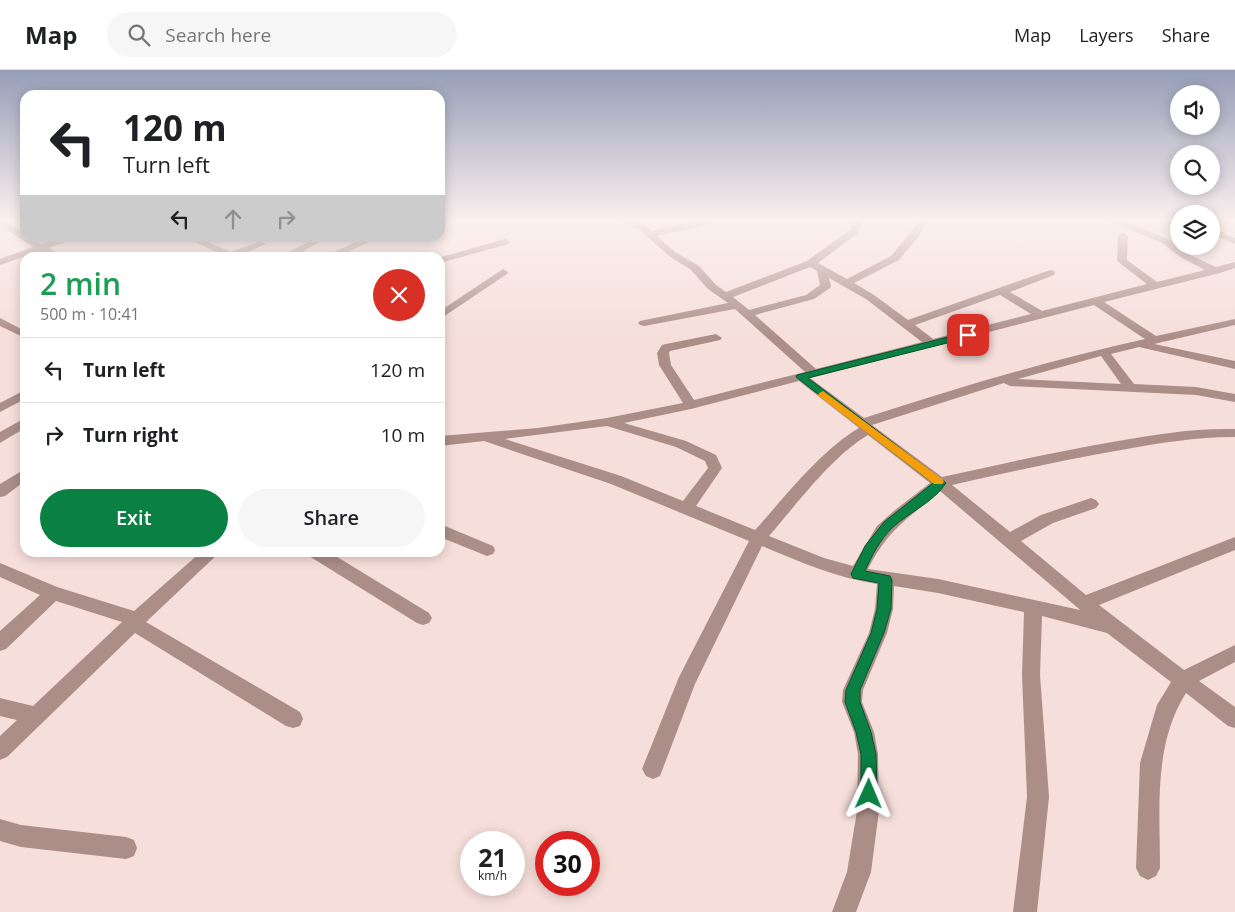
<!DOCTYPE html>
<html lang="en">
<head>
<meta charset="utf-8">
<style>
	:root { --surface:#fff; --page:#f6f6f6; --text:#202124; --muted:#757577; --line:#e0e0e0; --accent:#0b8043 }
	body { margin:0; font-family:"Open Sans",sans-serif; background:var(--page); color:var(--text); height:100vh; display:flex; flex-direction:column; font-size:19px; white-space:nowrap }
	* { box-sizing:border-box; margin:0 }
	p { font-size:16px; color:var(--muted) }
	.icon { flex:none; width:28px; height:28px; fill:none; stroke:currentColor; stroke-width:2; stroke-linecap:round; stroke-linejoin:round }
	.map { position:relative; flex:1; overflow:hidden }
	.details { position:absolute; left:20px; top:182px; width:425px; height:305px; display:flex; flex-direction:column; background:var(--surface); border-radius:15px; box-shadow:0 2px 12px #0003 }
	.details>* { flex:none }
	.guide { position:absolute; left:20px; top:20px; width:425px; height:152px; border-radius:15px; box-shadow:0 2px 12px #0003; background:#fff; color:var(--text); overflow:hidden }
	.buttons { position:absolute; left:1170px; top:15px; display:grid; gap:10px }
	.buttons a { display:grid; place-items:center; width:50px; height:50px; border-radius:50%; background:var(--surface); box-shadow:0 2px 12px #0003; font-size:25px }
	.speed { position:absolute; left:460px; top:761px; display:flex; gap:10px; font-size:25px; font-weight:700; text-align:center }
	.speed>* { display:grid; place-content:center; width:65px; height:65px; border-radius:50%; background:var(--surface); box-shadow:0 2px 12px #0003; line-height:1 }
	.speed small { font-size:12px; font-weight:400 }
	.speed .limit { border:8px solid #d22; background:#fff; color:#111 }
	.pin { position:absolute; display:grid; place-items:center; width:42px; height:42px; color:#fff; margin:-21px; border-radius:10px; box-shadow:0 2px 8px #0006 }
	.me { position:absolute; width:55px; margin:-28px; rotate:1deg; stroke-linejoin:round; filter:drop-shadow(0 0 4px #0008) }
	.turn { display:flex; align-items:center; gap:18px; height:105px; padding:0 20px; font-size:22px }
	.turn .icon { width:65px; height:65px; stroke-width:2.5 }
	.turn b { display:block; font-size:35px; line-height:42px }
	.lanes { display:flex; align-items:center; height:48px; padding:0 20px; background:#0003; justify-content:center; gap:25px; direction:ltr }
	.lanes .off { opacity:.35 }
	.round { display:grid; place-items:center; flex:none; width:52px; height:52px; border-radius:26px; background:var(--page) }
	.overview { display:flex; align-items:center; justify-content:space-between; height:85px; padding:0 20px }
	h1 { font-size:30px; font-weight:600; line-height:38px; color:#1e9e55 }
	.button { display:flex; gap:10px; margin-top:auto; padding:10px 20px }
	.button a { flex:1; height:58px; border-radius:30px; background:var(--accent); color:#fff; font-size:20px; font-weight:600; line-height:58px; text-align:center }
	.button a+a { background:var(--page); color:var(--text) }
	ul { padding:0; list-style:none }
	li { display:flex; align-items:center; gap:15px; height:65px; padding:0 20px; border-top:1px solid var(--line) }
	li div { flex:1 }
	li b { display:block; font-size:19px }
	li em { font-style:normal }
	header { display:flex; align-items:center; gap:30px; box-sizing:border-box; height:70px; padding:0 25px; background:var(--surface); border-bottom:1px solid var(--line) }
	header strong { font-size:24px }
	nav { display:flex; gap:28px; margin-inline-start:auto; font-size:18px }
	.search { width:350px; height:45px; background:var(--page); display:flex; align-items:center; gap:12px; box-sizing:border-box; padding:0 18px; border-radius:28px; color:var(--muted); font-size:19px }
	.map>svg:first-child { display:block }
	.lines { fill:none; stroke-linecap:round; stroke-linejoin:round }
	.minor { fill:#ab8e88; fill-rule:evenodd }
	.route { fill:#0b8043; stroke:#07532c }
	.slow { fill:#f59e0b }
</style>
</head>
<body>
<header>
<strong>Map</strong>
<div class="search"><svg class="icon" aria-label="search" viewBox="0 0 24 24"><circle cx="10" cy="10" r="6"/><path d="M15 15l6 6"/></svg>Search here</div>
<nav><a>Map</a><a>Layers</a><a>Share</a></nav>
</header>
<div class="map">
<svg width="1235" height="842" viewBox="0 0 1235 842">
	<rect width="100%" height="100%" fill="#f6deda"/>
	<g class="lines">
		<g class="minor">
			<path d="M0,150h4l21,14v4h4l12,6 18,-6h12l-1,2 -21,8 18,10h-14l-13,-7 -40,14v-6l33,-12 -33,-22z"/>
			<path d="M618,150c12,0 24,2 34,11l50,-11h12l-11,6 -46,10 18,16 24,14 17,19 10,7 81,-31 43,-31 4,-10h8l-5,14 -39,29 29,16 44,-23 30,-36h8l-11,17 -19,23 -45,23 20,12 34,25 142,-50 4,1 1,2 -1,2 -44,17 32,19 105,-27 -30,-23 1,-25 5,-3 5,3 -1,24 30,22 48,-12 -23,-12 -20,-15 -54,-23h12l48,19 20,15 28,13 19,-5v6l-15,5 -116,29 52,34 79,-17v6l-81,19 81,17v8l-96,-22 -28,7 23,30 62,3 39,7v8l-39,-7 -186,-9 -6,-3 -132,42 70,52c59,-13 117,-26 176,-36 39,-7 77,-13 117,-12v8c-39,0 -76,6 -114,13 -57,10 -113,22 -169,35l58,47 31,-17 50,-17 5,2 3,4 -3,4 -43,15 -32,18 65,54 149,-58v13l-136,55 85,65 51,-25v17l-36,19 36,26v21l-7,-2 -42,-33c-33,52 -26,116 -26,175l-4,8 -8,4 -8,-4 -4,-8 4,-105 17,-58 14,-23 -64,-49 -65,-17 -2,59 9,122 -12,115h-24l14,-115 -5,-122 2,-63 -86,-19 -44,-7 -1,23 -6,24 -24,57 -1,12 12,30 4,22 1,57 -8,61 -15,40h-24l15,-40 10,-61 1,-57 -4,-22 -12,-30 1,-12 26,-57 6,-24 2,-25c-40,-6 -77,-22 -115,-38l-67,138 -35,92 -7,3 -7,-3 -4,-7 37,-92 70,-136 -138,-57 -127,-43 -44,5v-10l98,-8 69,-10 76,-15 -24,-38 -2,-12 5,-8 4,-1 50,-10 6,4 -2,2 -50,11 -1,2 2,12 23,35 111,-28 -70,-63 -91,17 -4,-1 -2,-2 2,-2 88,-18 -20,-14 -17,-19 -22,-14 -29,-26zM810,197l7,4 3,14 -14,10 -57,15 -16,-13zM829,208l37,21 56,43 -106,27 -61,-54 59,-16 16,-11 1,-2zM1000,225l31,19 -98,25 -18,-14zM1094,235l51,34c-95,21 -188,49 -281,79l-54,-40zM1101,286l20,28 -103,-5zM799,311l60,47c-38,22 -74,69 -104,102l-59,-24 26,-38 -6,-13 -30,-14 -62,-18 67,-14zM607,356l69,21 29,14 3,7 -25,33 -62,-25 -116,-37zM868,365l62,48 -35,27 -18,16 -24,40 -29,-8 -55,-22c28,-32 62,-79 99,-101zM940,421l138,117 2,2 -142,-31 -70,-10c21,-41 39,-49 72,-78z"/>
			<path d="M1211,158l24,10v6l-24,-10z"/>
			<path d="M187,168h12l32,14 30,-11 5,3 -32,14h-15l3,-3z"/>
			<path d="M316,168h11l-36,20h-14z"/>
			<path d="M365,168h12l-42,20h-15z"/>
			<path d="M505,169l5,3 -2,2 -64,18 -4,1v-5h-2z"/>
			<path d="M503,199l5,3 -1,2 -67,45v-8z"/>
			<path d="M0,248l25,13v7l-25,-12z"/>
			<path d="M25,320v9l-25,13v-9z"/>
			<path d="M25,348v10l-25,15v-11z"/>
			<path d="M25,399v12l-20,15 -5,1v-13z"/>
			<path d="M440,454l53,22 2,4 -2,4 -6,2 -47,-19z"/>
			<path d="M201,482h19l-74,70 154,90 3,7 -3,7 -7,2 -7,-2 -151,-93 -128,124 -7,3v-24l17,-16 -17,-4v-18l33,8 89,-84 -66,-21 -50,48 -6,2v-20l40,-36 -40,-18v-14l57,24 77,24z"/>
			<path d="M307,482h22l100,61 3,5 -3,5 -6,2 -6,-2 -108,-67z"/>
			<path d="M0,749l21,6 105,12 8,3 3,8 -3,8 -8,3 -105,-12 -21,-6z"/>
		</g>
	</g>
	<linearGradient id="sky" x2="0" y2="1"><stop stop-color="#959db7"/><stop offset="0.56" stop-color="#fbf0ee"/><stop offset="1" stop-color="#fbf0ee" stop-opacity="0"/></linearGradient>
	<rect width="1235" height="268" fill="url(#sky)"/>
	<path class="route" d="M968,262l3,1v4l-163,41 138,105c-13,20 -37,29 -54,45 -12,12 -20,27 -27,43l25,5 2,4 -1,29 -7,24 -24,57v12l11,30 5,22 1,40 -2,6 -6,2 -6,-2 -2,-6v-40l-5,-22 -11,-30 1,-12 25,-57 6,-24 2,-26 -26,-5 -2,-4 14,-28 19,-24 49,-39 -137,-106 1,-2z"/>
	<path class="slow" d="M823,321l119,88 2,3 -2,2h-8l-115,-88 -1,-2z"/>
</svg>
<div class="buttons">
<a><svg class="icon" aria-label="sound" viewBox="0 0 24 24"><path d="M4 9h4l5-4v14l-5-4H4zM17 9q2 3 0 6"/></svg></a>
<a><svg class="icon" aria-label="search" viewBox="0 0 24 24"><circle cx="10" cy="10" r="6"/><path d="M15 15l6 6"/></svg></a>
<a><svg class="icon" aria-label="layers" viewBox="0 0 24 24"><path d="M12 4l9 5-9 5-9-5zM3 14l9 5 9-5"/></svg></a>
</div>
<div class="speed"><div>21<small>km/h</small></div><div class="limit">30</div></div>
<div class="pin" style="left:968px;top:265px;background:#d93025"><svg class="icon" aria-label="arrive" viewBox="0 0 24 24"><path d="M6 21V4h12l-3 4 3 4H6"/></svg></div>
<svg class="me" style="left:869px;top:724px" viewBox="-20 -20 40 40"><path d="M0-17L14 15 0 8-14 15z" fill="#0b8043" stroke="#fff" stroke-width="4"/></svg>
<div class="guide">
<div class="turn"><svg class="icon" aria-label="left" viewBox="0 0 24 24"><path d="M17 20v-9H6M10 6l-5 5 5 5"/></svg><div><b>120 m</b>Turn left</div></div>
<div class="lanes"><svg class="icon" aria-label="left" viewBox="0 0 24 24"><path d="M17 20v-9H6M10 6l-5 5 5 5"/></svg><svg class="icon off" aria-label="ahead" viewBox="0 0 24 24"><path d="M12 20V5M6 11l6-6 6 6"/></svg><svg class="icon off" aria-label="right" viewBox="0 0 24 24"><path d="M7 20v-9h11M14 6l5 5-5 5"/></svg></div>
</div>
<section class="details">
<div class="overview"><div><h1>2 min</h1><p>500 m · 10:41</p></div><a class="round" style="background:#d93025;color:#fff"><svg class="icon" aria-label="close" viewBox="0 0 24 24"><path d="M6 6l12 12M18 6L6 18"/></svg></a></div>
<ul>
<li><svg class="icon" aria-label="left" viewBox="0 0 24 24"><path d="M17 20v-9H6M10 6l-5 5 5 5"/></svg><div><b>Turn left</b></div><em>120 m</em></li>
<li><svg class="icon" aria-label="right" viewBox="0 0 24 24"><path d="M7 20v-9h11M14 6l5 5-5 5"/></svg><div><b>Turn right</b></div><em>10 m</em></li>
</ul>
<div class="button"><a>Exit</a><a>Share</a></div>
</section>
</div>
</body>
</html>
